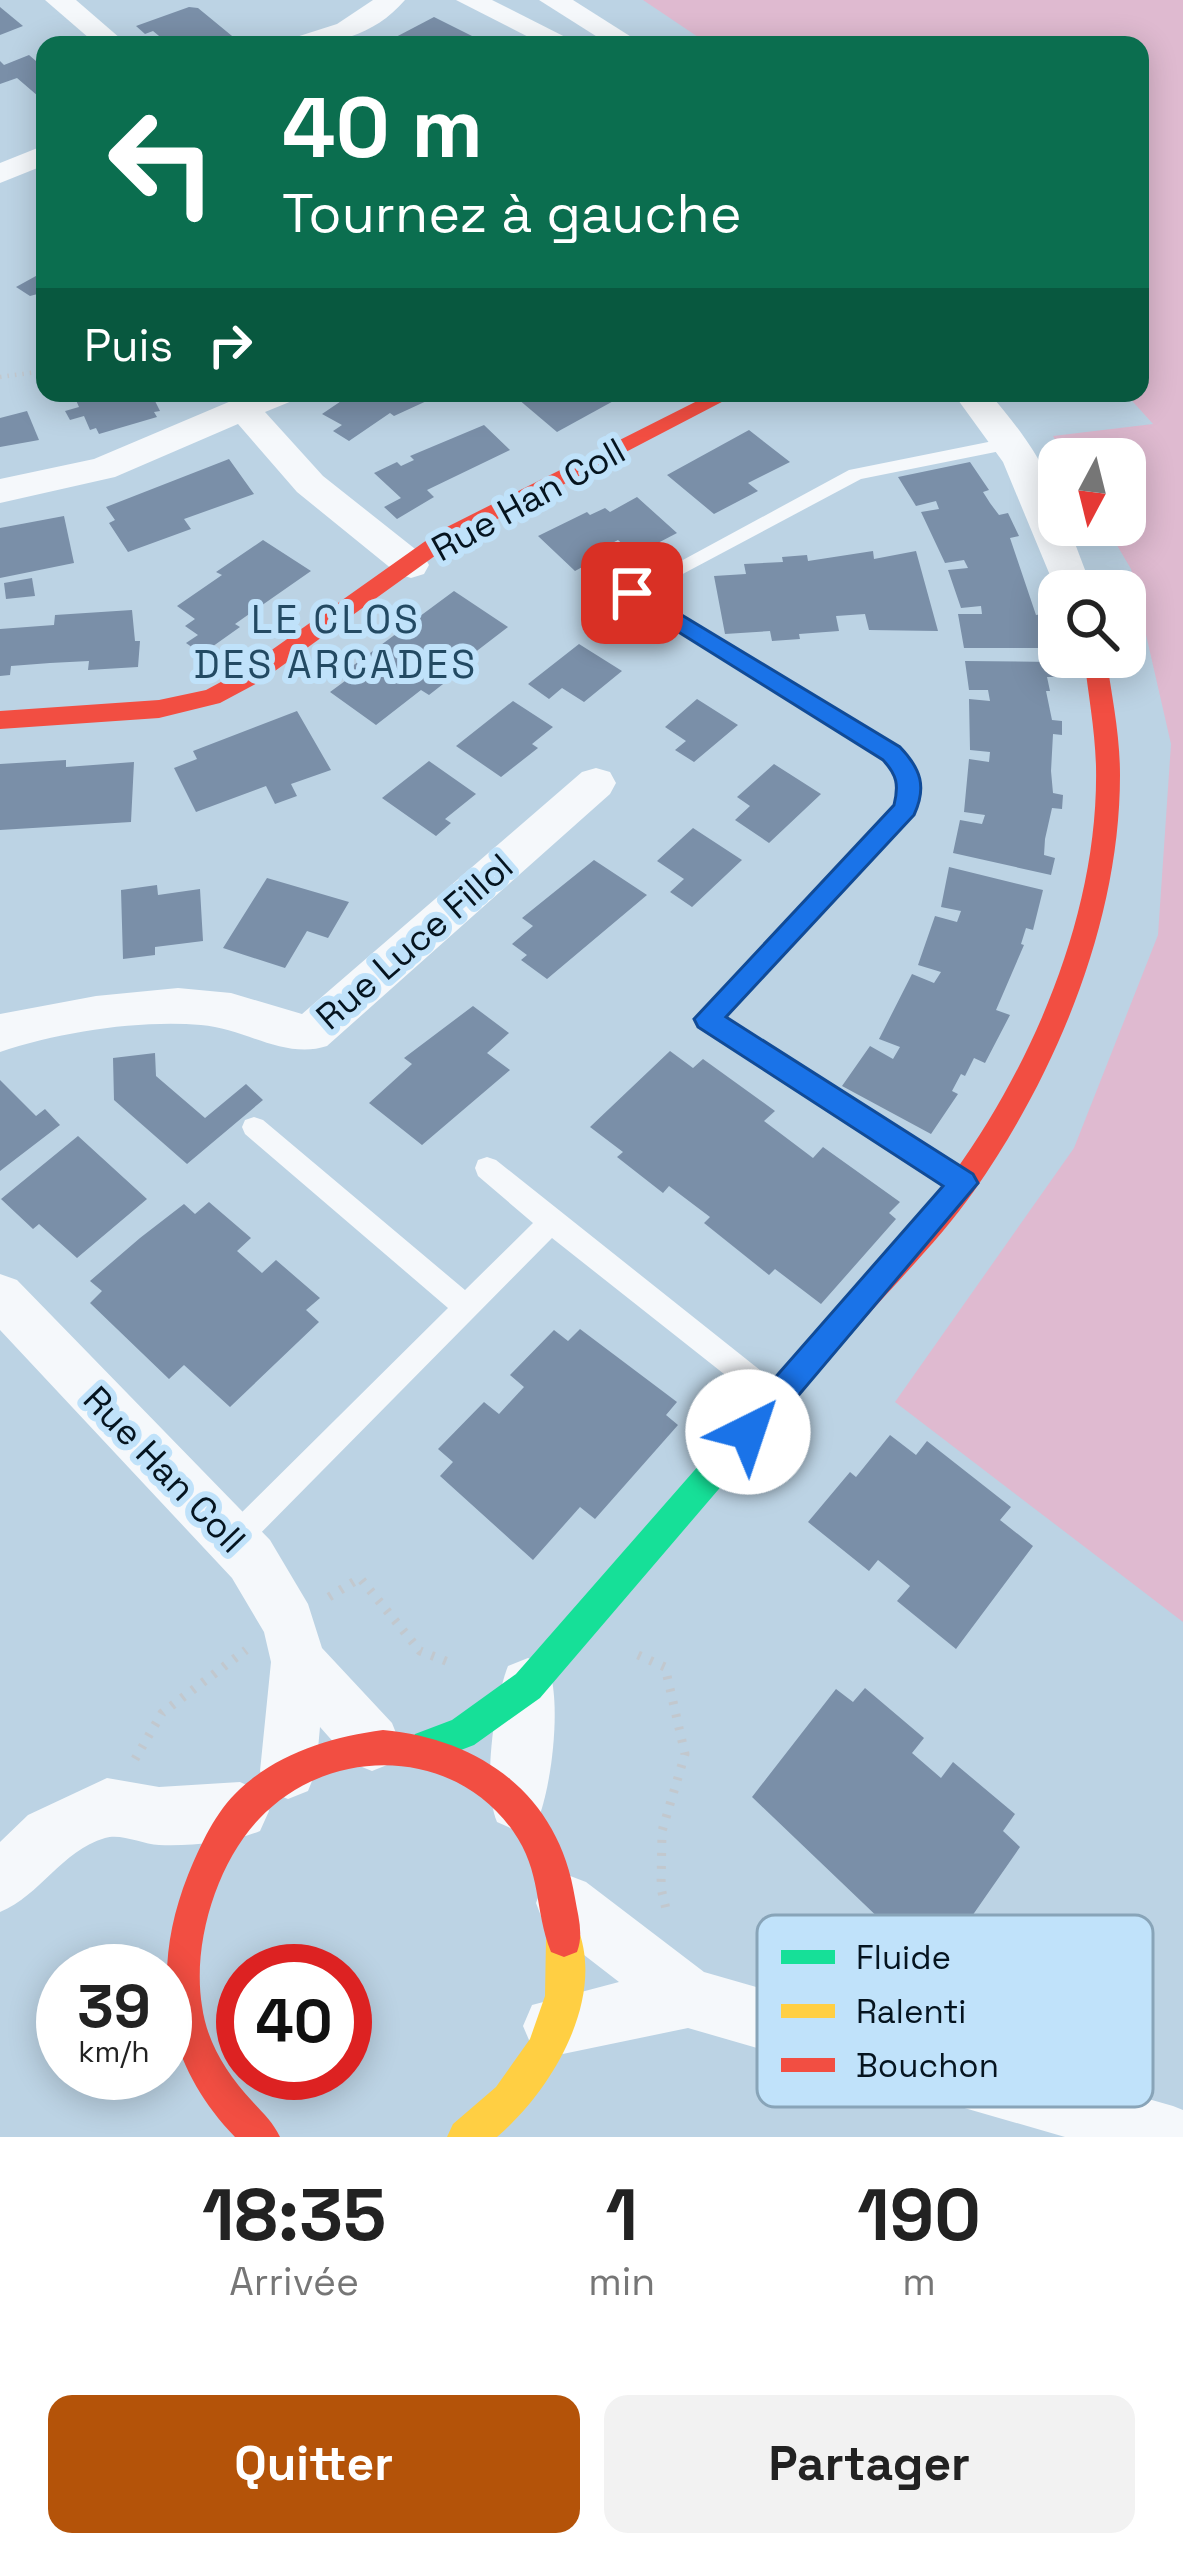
<!DOCTYPE html>
<html lang="fr">
<head>
<meta charset="utf-8">
<style>
	:root { --surface:#fff; --page:#f2f2f2; --text:#222; --muted:#767676; --accent:#b45309 }
	body { margin:0; font-family:"Space Grotesk",sans-serif; background:var(--page); color:var(--text); height:100vh; display:flex; flex-direction:column; font-size:45px; white-space:nowrap }
	* { box-sizing:border-box; margin:0 }
	p { font-size:39px; color:var(--muted) }
	.icon { flex:none; width:66px; height:66px; fill:none; stroke:currentColor; stroke-width:2; stroke-linecap:round; stroke-linejoin:round }
	.map { position:relative; height:2137px; overflow:hidden }
	.details { display:flex; flex-direction:column; background:var(--surface); flex:1 }
	.details>* { flex:none }
	.banner { position:absolute; left:36px; top:36px; width:1113px; height:366px; border-radius:24px; box-shadow:0 6px 30px #0003; background:#0b6e4f; color:#fff; overflow:hidden }
	.needle { width:78px; rotate:187deg }
	.tools { position:absolute; left:1038px; top:438px; display:grid; gap:24px }
	.tools a { display:grid; place-items:center; width:108px; height:108px; border-radius:24px; background:var(--surface); box-shadow:0 6px 30px #0003; font-size:60px }
	.speed { position:absolute; left:36px; top:1944px; display:flex; gap:24px; font-size:60px; font-weight:700; text-align:center }
	.speed>* { display:grid; place-content:center; width:156px; height:156px; border-radius:50%; background:var(--surface); box-shadow:0 6px 30px #0003; line-height:1 }
	.speed small { font-size:30px; font-weight:400 }
	.speed .limit { border:18px solid #d22; background:#fff; color:#111 }
	.pin { position:absolute; display:grid; place-items:center; width:102px; height:102px; color:#fff; margin:-51px; border-radius:24px; box-shadow:0 6px 18px #0006 }
	.me { position:absolute; width:132px; margin:-66px; rotate:41deg; stroke-linejoin:round; filter:drop-shadow(0 0 9px #0008) }
	.turn { display:flex; align-items:center; gap:42px; height:252px; padding:0 48px; font-size:54px }
	.turn .icon { width:156px; height:156px; stroke-width:2.5 }
	.turn b { display:block; font-size:84px; line-height:102px }
	.then { display:flex; align-items:center; height:114px; padding:0 48px; background:#0003; gap:24px; font-size:45px }
	.eta { display:flex; justify-content:space-evenly; align-items:center; height:204px; text-align:center }
	.eta b { font-size:72px; font-weight:700; line-height:84px }
	.action { display:flex; gap:24px; margin-top:auto; padding:24px 48px }
	.action a { flex:1; height:138px; border-radius:24px; background:var(--accent); color:#fff; font-size:48px; font-weight:700; line-height:138px; text-align:center }
	.action a+a { background:var(--page); color:var(--text) }
	.map>svg:first-child { display:block }
	.green { fill:#dfbad0 }
	.building { fill:#7a8fa8 }
	.lines { fill:none; stroke-linecap:round; stroke-linejoin:round }
	.path-far1 { stroke:#c2c8ce; stroke-width:4.5; stroke-dasharray:1.5 6; stroke-linecap:butt }
	.path { stroke:#c2c8ce; stroke-width:9; stroke-dasharray:3 10; stroke-linecap:butt }
	.lane { fill:#f5f8fb; fill-rule:evenodd }
	.street { fill:#f5f8fb; fill-rule:evenodd }
	.fast { fill:#16e098; fill-rule:evenodd }
	.slow { fill:#ffcf43; fill-rule:evenodd }
	.jam { fill:#f24e42; fill-rule:evenodd }
	.route { fill:#1a73e8; stroke:#114b97; stroke-width:3 }
	.labels { text-anchor:middle; stroke-width:12; stroke-linejoin:round; paint-order:stroke }
	.street-label { font-size:36px; fill:#05141f; stroke:#c0e2fa }
	.neighbourhood-label { font-size:39px; letter-spacing:3px; fill:#234a63; stroke:#c0e2fa }
	.key { fill:#c0e2fa; stroke:#88a4b8; stroke-width:3 }
	.key-label { font-size:33px; fill:#05141f }
</style>
</head>
<body>
<div class="map">
<svg width="1183" height="2137" viewBox="0 0 1183 2137">
	<rect width="100%" height="100%" fill="#bcd3e4"/>
	<path class="green" d="M643,0h540v1622l-288,-220 179,-254 84,-213 13,-191 -40,-175 -26,-44h20v-66h-59l-13,-23 100,-12 -28,-31h15v-348h-430z"/>
	<g class="building">
		<path d="M0,7l23,19 -23,9z"/>
		<path d="M189,7l9,1 45,37h-73l-17,-14 -8,3 -9,-8z"/>
		<path d="M434,17l42,21 -13,7h-56l-13,-7z"/>
		<path d="M29,55l7,6 9,-3v44l-28,-24 -17,6v-23l4,4z"/>
		<path d="M45,271v21l-15,4 -14,-9z"/>
		<path d="M95,393h56l9,18 -6,1 3,5 -58,17 -3,-6 -6,2 -6,-14 -14,4 -5,-9 14,-4 -4,-9z"/>
		<path d="M353,393h91l-50,23 -4,-3 -41,28 -16,-10 9,-6 -20,-11z"/>
		<path d="M531,393h97l-71,39 -39,-33z"/>
		<path d="M27,411l12,29 -39,7v-29z"/>
		<path d="M484,425l26,25 -83,40 7,7 -37,22 -13,-12 17,-9 -27,-25 23,-11 4,4 13,-6 -4,-4z"/>
		<path d="M749,430l41,32 -42,21 10,8 -44,23 -47,-39z"/>
		<path d="M229,459l25,35 -70,25 7,10 -63,23 -19,-29 6,-3 -9,-13z"/>
		<path d="M970,462l19,28 -6,2 7,11 9,12 9,-2 11,23 -9,2 26,77 6,-1 7,34h-85l-6,-34h24l-1,-8 -20,2 -13,-38 20,-2 -4,-8 -19,3 -24,-51 18,-3 -3,-8 -20,5 -18,-29z"/>
		<path d="M637,497l40,36 -42,22 -17,-15 -25,13 6,5 -24,13 -37,-35 49,-24 3,3 15,-7 5,4z"/>
		<path d="M64,516l10,47 -74,15v-50z"/>
		<path d="M263,540l48,31 -76,53 5,3 -38,27 -16,-11 12,-8 -13,-9 10,-7 -18,-13 45,-31 -6,-3z"/>
		<path d="M873,551l1,8 42,-8 22,80 -69,-1 -4,-16 -29,2 3,15 -40,3 1,5 -28,2 -2,-10 -45,3 -11,-58 32,-2 -2,-10 39,-2 -1,-5 25,-2 1,6z"/>
		<path d="M32,578l3,18 -29,3 -2,-16z"/>
		<path d="M454,591l54,36 -43,33 5,3 -41,32 -8,-5 -45,35 -46,-33 15,-11 -6,-5z"/>
		<path d="M132,610l3,31h5l-2,26 -50,3 1,-9 -39,2 -39,3 -1,9 -10,1v-47l54,-4 1,-10z"/>
		<path d="M579,644l43,27 -38,31 -22,-14 -13,11 -21,-15z"/>
		<path d="M965,661l89,1 3,15h-10l3,14h-4l6,29 10,1v14l-9,-1 -2,37 2,22 10,2 -1,14 -10,-1 -7,31 -1,16 11,3 -4,17 -98,-22 7,-33 22,4 3,-9 -21,-3 5,-53 20,3 1,-10 -20,-2 -1,-51 21,2 -2,-11h-19z"/>
		<path d="M697,699l41,26 -44,37 -19,-12 11,-9 -21,-14z"/>
		<path d="M513,701l40,26 -21,17 6,4 -37,29 -45,-31z"/>
		<path d="M297,711l34,59 -40,14 6,12 -22,8 -9,-18 -70,26 -22,-44 23,-9 -4,-8z"/>
		<path d="M66,760v7l68,-5 -3,60 -131,8v-66z"/>
		<path d="M429,761l47,33 -31,25 6,4 -15,13 -54,-38z"/>
		<path d="M774,764l47,30 -52,49 -34,-23 15,-14 -13,-9z"/>
		<path d="M693,828l49,32 -50,47 -22,-15 14,-13 -27,-18z"/>
		<path d="M594,860l53,35 -100,84 -26,-19 6,-5 -15,-11 21,-18 -11,-8z"/>
		<path d="M949,867l94,23 -10,40 -7,-2 -5,16 3,1 -28,65 14,5 -25,48 -11,-5 -9,18 -4,-2 -9,17 6,3 -27,40 -89,-48 28,-40 23,13 7,-12 -21,-8 33,-65 22,9 7,-11 -23,-7 17,-49 22,6 4,-11 -20,-4z"/>
		<path d="M267,878l82,24 -21,36 -21,-7 -22,37 -62,-20z"/>
		<path d="M157,885l1,10 42,-6 3,52 -48,6v8l-32,4 -2,-69z"/>
		<path d="M473,1006l36,27 -22,20 23,17 -88,75 -53,-42 43,-39 -8,-6z"/>
		<path d="M670,1051l23,17 10,-9 72,52 -11,10 49,37 10,-11 77,55 -11,11 7,6 -75,85 -46,-35 -6,6 -65,-52 6,-6 -41,-31 -6,7 -46,-36 6,-5 -33,-25z"/>
		<path d="M155,1053l1,23 49,42 41,-34 17,16 -76,64 -73,-64 -1,-42z"/>
		<path d="M0,1080l36,36 9,-7 15,16 -60,46z"/>
		<path d="M78,1136l69,63 -70,59 -38,-34 -6,5 -32,-30z"/>
		<path d="M209,1202l42,36 -14,13 25,22 14,-13 44,38 -14,12 13,12 -89,85 -46,-42 -15,14 -79,-76 12,-12 -12,-10 50,-43 44,-34 11,10z"/>
		<path d="M580,1329l97,73 -11,13 12,10 -83,94 -15,-12 -47,53 -93,-84 13,-14 -15,-13 46,-47 15,12 25,-27 -14,-12 44,-45 14,11z"/>
		<path d="M890,1435l26,20 11,-14 84,66 -11,13 33,26 -77,103 -59,-48 13,-15 -32,-26 -9,11 -61,-49 42,-50 6,5z"/>
		<path d="M865,1688l59,50 -12,15 29,25 12,-16 62,52 -12,17 17,16 -73,105 -27,-23 -12,17 -156,-149 84,-108 17,13z"/>
	</g>
	<g class="lines">
		<path class="path-far1" d="M0,377l45,-6"/>
		<g class="path">
			<path d="M329,1597l31,-19 60,73 31,12"/>
			<path d="M638,1655l27,12 20,87 -23,77 -1,57 5,21"/>
			<path d="M135,1759l27,-46 84,-63"/>
		</g>
		<g class="lane">
			<path d="M1013,437l7,2v8l-159,32 -214,114 231,141c29,21 49,44 35,80l-190,203 247,157 3,8 -3,8 -9,3 -262,-167 -4,-7 200,-214c6,-30 -8,-43 -31,-59l-242,-153 227,-123z"/>
			<path d="M254,1117l9,3 202,170 68,-67 -55,-47 -3,-8 3,-8 9,-3 9,3 284,226 4,9 -4,9 -9,4 -9,-4 -210,-166 -309,313 -10,4 -10,-4 -4,-10 4,-10 225,-223 -203,-174 -3,-7 3,-7z"/>
		</g>
		<g class="street">
			<path d="M45,0h31l52,45h-31z"/>
			<path d="M373,0h32c-32,37 -73,45 -119,45l4,-6 47,-15z"/>
			<path d="M456,0h36l89,45h-37z"/>
			<path d="M539,0h34l71,45h-34z"/>
			<path d="M45,145v20l-45,18v-20z"/>
			<path d="M250,393h47l-5,8 -27,11 58,64 101,80 5,9 -5,9 -13,4 -13,-4 -101,-82 -59,-68 -123,53 -115,26v-24l94,-20z"/>
			<path d="M953,393h36c30,35 70,84 70,132h9l25,66h-34v6l-56,-135z"/>
			<path d="M596,768l14,4 6,11 -6,11 -283,252c-42,14 -83,-18 -126,-21 -64,-5 -140,7 -201,27v-38l96,-18 82,-8 53,5 71,21 280,-242z"/>
			<path d="M0,1274l17,6 253,260 38,64 14,44 70,75 8,20 -8,20 -20,8 -20,-8 -32,-36 -4,44 -8,20 -20,8 -20,-8 -8,-20 11,-109 -7,-30 -32,-54 -232,-248z"/>
			<path d="M528,1658l20,8c14,35 4,121 -11,156l-20,9 -20,-9c-15,-35 -3,-120 11,-156z"/>
			<path d="M107,1778l52,9 81,-5 20,9 9,20 -9,20c-29,12 -68,15 -101,14 -17,-1 -38,-12 -54,-7 -44,13 -64,57 -105,74v-70l28,-27z"/>
			<path d="M565,1874l21,8 118,90 469,134 10,4v27h-118l-377,-109 -135,28 -21,-9 -9,-21 9,-21 87,-23 -75,-58 -8,-21 8,-21z"/>
		</g>
		<path class="fast" d="M851,1300l10,3 5,10 -5,10 -321,375 -66,47 -47,18 -12,-5 -5,-12 5,-12 37,-14 64,-46 325,-371z"/>
		<path class="slow" d="M564,1921l13,5c30,73 -26,165 -80,211h-50l6,-13 43,-37 34,-48 15,-43 1,-57 5,-13z"/>
		<g class="jam">
			<path d="M713,393h26l-282,147 -196,141 -41,22 -61,15 -159,11v-18l159,-11 47,-10 39,-21 196,-139z"/>
			<path d="M1084,657h22c6,39 14,78 14,118 0,146 -63,297 -146,416 -33,47 -75,88 -113,132l-10,3 -10,-3 -5,-10 5,-10c38,-43 80,-83 113,-130 82,-115 145,-264 142,-407 -1,-37 -8,-73 -12,-109z"/>
			<path d="M383,1730c98,9 176,65 192,168 3,18 9,36 2,54l-13,5 -13,-5c-17,-43 -9,-80 -38,-121 -60,-85 -184,-86 -254,-12 -43,45 -67,126 -57,187 5,37 25,68 50,95 11,12 21,21 28,36h-45c-73,-76 -85,-166 -47,-262 13,-31 27,-63 52,-86 39,-36 91,-52 143,-59z"/>
		</g>
	</g>
	<path class="route" d="M632,585l268,162c21,22 27,40 14,68l-188,202 247,157 5,9 -219,259 -11,4 -11,-4 -5,-10 5,-11 206,-235 -245,-159 -4,-8 200,-214c5,-20 3,-30 -11,-45l-259,-162 -3,-5z"/>
	<g class="labels">
		<g class="street-label">
			<text transform="translate(528 499) rotate(-29)" y="13">Rue Han Coll</text>
			<text transform="translate(414 941) rotate(-41)" y="13">Rue Luce Fillol</text>
			<text transform="translate(165 1469) rotate(46)" y="13">Rue Han Coll</text>
		</g>
		<g class="neighbourhood-label">
			<text x="336" y="633">LE CLOS<tspan x="336" dy="45">DES ARCADES</tspan></text>
		</g>
	</g>
	<rect x="757" y="1915" width="396" height="192" rx="18" class="key"/>
	<rect x="781" y="1950" width="54" height="14" fill="#16e098"/>
	<rect x="781" y="2004" width="54" height="14" fill="#ffcf43"/>
	<rect x="781" y="2058" width="54" height="14" fill="#f24e42"/>
	<g class="key-label">
		<text x="856" y="1969">Fluide</text>
		<text x="856" y="2023">Ralenti</text>
		<text x="856" y="2077">Bouchon</text>
	</g>
</svg>
<div class="tools">
<a><svg class="needle" viewBox="-14 -14 28 28"><path d="M0-13l5 13h-10z" fill="#e53935"/><path d="M0 13l5-13h-10z" fill="#767676"/></svg></a>
<a><svg class="icon" aria-label="search" viewBox="0 0 24 24"><circle cx="10" cy="10" r="6"/><path d="M15 15l6 6"/></svg></a>
</div>
<div class="speed"><div>39<small>km/h</small></div><div class="limit">40</div></div>
<div class="pin" style="left:632px;top:593px;background:#d93025"><svg class="icon" aria-label="arrive" viewBox="0 0 24 24"><path d="M6 21V4h12l-3 4 3 4H6"/></svg></div>
<svg class="me" style="left:748px;top:1432px" viewBox="-20 -20 40 40"><circle r="19" fill="#fff"/><path d="M0-13L10 11 0 6-10 11z" fill="#1a73e8"/></svg>
<div class="banner">
<div class="turn"><svg class="icon" aria-label="left" viewBox="0 0 24 24"><path d="M17 20v-9H6M10 6l-5 5 5 5"/></svg><div><b>40 m</b>Tournez à gauche</div></div>
<div class="then">Puis<svg class="icon" aria-label="right" viewBox="0 0 24 24"><path d="M7 20v-9h11M14 6l5 5-5 5"/></svg></div>
</div>
</div>
<section class="details">
<div class="eta">
<div><b>18:35</b><p>Arrivée</p></div>
<div><b>1</b><p>min</p></div>
<div><b>190</b><p>m</p></div>
</div>
<div class="action"><a>Quitter</a><a>Partager</a></div>
</section>
</body>
</html>
